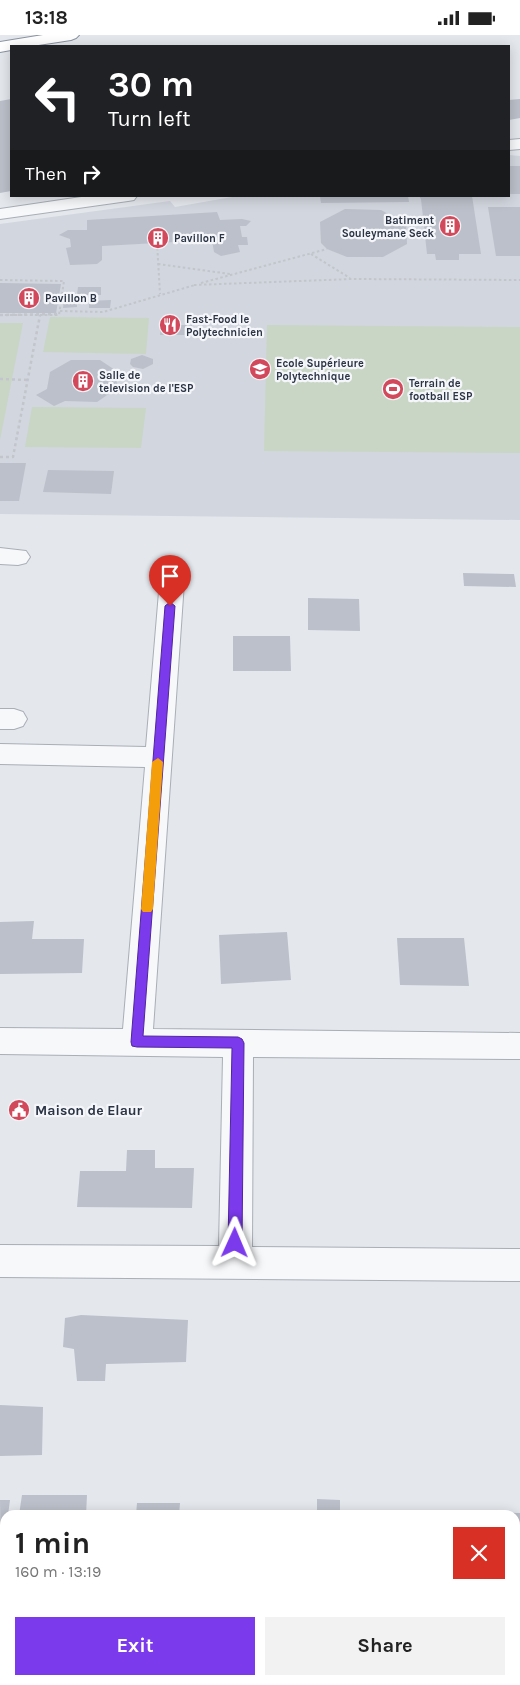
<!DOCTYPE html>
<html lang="en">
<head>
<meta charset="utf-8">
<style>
	:root { --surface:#fff; --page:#f2f2f2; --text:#222; --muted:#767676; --accent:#7c3aed }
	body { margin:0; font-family:Karla,sans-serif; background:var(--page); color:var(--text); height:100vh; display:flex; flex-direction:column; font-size:19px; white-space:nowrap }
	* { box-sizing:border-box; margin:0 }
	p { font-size:16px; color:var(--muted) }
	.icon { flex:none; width:28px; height:28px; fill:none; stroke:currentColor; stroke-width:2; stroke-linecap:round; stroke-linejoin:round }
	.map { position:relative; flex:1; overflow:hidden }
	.sheet { position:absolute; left:0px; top:1475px; width:520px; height:175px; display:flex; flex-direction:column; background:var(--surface); border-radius:15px 15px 0 0; box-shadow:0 2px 12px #0003 }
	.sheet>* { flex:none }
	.banner { position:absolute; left:10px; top:10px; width:500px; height:152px; border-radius:0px; box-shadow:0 2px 12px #0003; background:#202124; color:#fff; overflow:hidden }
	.pin { position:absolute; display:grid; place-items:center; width:42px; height:42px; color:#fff; margin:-51px -21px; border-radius:50% 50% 50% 0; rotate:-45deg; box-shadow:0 0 5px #0007 }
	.pin .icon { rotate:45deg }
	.me { position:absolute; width:55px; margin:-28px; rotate:1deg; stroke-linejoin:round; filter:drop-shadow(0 0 4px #0008) }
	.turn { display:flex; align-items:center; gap:18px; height:105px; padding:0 15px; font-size:22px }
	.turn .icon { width:65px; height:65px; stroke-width:2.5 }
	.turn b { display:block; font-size:35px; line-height:42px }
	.then { display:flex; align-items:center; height:48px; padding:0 15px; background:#0003; gap:10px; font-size:19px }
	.round { display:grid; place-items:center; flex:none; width:52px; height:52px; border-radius:0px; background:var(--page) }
	.headline { display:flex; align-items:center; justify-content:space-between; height:85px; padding:0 15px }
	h1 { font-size:30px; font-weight:700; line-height:38px }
	.cta { display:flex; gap:10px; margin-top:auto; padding:10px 15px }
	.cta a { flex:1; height:58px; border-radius:0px; background:var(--accent); color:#fff; font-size:20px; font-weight:700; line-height:58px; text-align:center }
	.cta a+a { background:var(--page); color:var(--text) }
	.status { display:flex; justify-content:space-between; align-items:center; height:35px; padding:0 25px; background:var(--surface); direction:ltr }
	.status svg { height:14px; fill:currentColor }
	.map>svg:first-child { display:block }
	.built { fill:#d2d6de }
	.green { fill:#c9d6c5 }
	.building { fill:#bbc0ca }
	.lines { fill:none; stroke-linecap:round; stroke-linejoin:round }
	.minor-casing { stroke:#a9aeb7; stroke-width:2 }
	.trunk-casing { stroke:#8b94a3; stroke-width:2 }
	.path-far2 { stroke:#c2c5cb; stroke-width:2; stroke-dasharray:2.5 2.5; stroke-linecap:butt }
	.path-far1 { stroke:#c2c5cb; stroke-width:2.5; stroke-dasharray:3 3; stroke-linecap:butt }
	.path { stroke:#c2c5cb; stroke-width:4; stroke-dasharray:5 5; stroke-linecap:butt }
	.minor { fill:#f7f8fa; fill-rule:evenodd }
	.trunk { fill:#fff; fill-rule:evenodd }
	.route { fill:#7c3aed; stroke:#51269a }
	.slow { fill:#f59e0b }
	.labels { text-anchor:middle; stroke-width:4.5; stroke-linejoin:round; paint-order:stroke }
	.far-poi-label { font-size:11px; font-weight:bold; fill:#2b3445; stroke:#f4f6f9; text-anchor:start }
	.poi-label { font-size:14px; font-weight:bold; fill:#2b3445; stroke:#f4f6f9; text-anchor:start }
</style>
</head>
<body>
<div class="status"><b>13:18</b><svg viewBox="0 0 49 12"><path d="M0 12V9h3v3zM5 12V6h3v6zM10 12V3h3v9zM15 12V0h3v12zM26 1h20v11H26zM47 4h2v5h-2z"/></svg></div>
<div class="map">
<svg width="520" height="1650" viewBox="0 0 520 1650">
	<rect width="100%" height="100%" fill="#e4e7ec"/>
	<path class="built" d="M509,120l11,1v364l-520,-6v-290l170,-23 5,6 63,-11h271z"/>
	<g class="green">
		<path d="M50,282l99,1 -3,36 -103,-2z"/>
		<path d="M0,288h23l-23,117z"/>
		<path d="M267,290l253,2v126l-256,-2z"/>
		<path d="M32,372l114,1 -5,40 -116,-1z"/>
	</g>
	<g class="building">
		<path d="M11,64v92l-11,2v-92z"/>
		<path d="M520,64v19l-11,2v-20z"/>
		<rect x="509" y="131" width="11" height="28"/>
		<path d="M320,161h88l1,6 -88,1z"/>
		<path d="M419,161h53l9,58h-22v6h-23l-1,-6h-8l-6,-55z"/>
		<path d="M488,172h32v49h-24z"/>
		<path d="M345,174l36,1 25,14 1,20 -24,13h-36l-20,-8 -6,-6 -1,-21z"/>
		<path d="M217,177l3,8 22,-1 9,2 -5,5h-6l2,11h5l1,8h-10l2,7 -19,4 -7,-4 -2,-12 -110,6v14l-5,4 -27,1 -4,-17 5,-1 -1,-8 -11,-4 9,-5h19v-10z"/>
		<path d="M0,248l61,1 -5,29h-56z"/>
		<path d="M78,252h23v8h-24z"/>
		<path d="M77,264v8l-14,1 1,-8z"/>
		<path d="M111,265l-1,8h-21v-7z"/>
		<path d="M162,282l16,1v7h14l-1,10h-31z"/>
		<path d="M142,320l11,4v5l-10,5 -10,-2 -3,-3 1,-5z"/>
		<path d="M71,325h29l18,12 -2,17 -19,13 -32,-1 -11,5 -18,-11 11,-6 3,-17z"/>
		<path d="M0,428h26l-7,38h-19z"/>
		<path d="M48,435l66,1 -3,23 -68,-2z"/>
		<path d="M463,538l51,1 2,13 -52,-1z"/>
		<path d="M308,563l51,1 1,32 -52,-1z"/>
		<path d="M233,601h57l1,35h-58z"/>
		<path d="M34,886l-2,18h52l-2,34 -82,1v-52z"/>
		<path d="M287,897l4,48 -70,4 -2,-49z"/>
		<path d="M397,903h67l5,48 -69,-1z"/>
		<path d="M127,1115h28v18h39l-2,40 -115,-1 3,-36h46z"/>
		<path d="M81,1280l107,5 -2,42 -80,2 -1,17h-28l-3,-32 -11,-2 2,-29z"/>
		<path d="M0,1370l43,2 -1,48 -42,1z"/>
		<path d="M22,1460h65l-1,20h-67z"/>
		<path d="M317,1464l23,1v15h-23z"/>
		<path d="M0,1465h10l-2,15h-3v27l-4,33z"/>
		<path d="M137,1468h43l-1,12h-43z"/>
		<path d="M448,1477l72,1v112h-5v-110h-67z"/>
	</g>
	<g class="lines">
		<g class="minor-casing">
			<g id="minor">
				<path d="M520,104v10l-11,1v-10z"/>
				<path d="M88,161h49l-3,4 -6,1 -128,18v-10z"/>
				<path d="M0,513l26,3 4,6 -4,6 -8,2 -18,-1z"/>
				<path d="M173,525l8,2 4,6 -32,461 367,4v26l-267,-2 -1,190 268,2v32l-520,-4v-32l219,1 4,-189 -223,-3v-26l123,1 22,-262 -145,-3v-20l146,3 15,-179 4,-6z"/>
				<path d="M0,674h14l9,3 4,7 -4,7 -9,3h-14z"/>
				<rect x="0" y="1587" width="5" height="38"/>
				<rect x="515" y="1601" width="5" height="40"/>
				<rect x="356" y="1645" width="40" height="5"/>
			</g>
		</g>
		<g class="trunk-casing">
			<path id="trunk" d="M43,0h36l-3,3 -5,2 -39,6h-21v4l-11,2v-10z"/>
		</g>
		<g class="path-far2">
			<path d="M157,208l3,51"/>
			<path d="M311,219l39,24"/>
			<path d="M158,229l72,10"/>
			<path d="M0,245l64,1 -5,34h-59"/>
			<path d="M201,248l126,-34"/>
			<path d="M194,250l158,-6 168,1"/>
			<path d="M60,276l43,1 92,-27"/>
		</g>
		<g class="path-far1">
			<path d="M0,280l59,-1"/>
			<path d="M0,344l28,1"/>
			<path d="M0,422h13l27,-142"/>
		</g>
		<path class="path" d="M56,1645v5"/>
		<use href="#minor" class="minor"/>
		<use href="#trunk" class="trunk"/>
	</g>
	<path class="route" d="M170,567l5,4 -32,430 95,1 4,2 2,4 -2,200 -2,4 -5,2 -5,-2 -2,-4 4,-195 -95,-1 -5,-1 -1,-4 34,-436z"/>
	<path class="slow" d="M158,723l5,4 -10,147 -2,3h-8l-2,-3 11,-147z"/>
	<defs>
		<g id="building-disc" transform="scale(1.125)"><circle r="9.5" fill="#d1495b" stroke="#f4f6f9"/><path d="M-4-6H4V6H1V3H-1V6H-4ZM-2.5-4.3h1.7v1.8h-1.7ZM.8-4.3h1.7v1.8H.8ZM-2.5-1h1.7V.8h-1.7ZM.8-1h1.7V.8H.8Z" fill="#fff"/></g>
		<g id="restaurant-disc" transform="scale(1.125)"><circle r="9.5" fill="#d1495b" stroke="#f4f6f9"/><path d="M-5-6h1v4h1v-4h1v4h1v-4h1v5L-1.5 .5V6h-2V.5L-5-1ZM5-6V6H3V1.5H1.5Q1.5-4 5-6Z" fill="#fff"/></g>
		<g id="university-disc" transform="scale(1.125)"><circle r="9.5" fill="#d1495b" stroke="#f4f6f9"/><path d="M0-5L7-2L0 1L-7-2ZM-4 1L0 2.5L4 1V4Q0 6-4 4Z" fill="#fff"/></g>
		<g id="stadium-disc" transform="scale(1.125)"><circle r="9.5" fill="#d1495b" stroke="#f4f6f9"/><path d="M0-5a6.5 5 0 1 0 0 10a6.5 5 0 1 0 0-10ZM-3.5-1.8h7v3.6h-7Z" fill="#fff"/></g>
		<g id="civic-disc" transform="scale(1.125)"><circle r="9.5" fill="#d1495b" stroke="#f4f6f9"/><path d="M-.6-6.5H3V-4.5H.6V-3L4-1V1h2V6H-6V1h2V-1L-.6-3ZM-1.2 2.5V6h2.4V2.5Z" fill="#fff"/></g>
	</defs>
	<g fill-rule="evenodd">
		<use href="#building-disc" x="450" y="191"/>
		<use href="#building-disc" x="158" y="203"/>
		<use href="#building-disc" x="29" y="263"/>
		<use href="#restaurant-disc" x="170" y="290"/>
		<use href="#university-disc" x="260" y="334"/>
		<use href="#building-disc" x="83" y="346"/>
		<use href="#stadium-disc" x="393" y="354"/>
		<use href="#civic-disc" x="19" y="1075"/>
	</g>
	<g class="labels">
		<g class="far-poi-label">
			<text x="434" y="189" text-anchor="end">Batiment<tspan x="434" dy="13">Souleymane Seck</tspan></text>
			<text x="174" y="207">Pavillon F</text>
			<text x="45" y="267">Pavillon B</text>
			<text x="186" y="288">Fast-Food le<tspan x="186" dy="13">Polytechnicien</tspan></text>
			<text x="276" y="332">Ecole Supérieure<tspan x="276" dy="13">Polytechnique</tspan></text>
			<text x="99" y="344">Salle de<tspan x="99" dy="13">television de l'ESP</tspan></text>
			<text x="409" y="352">Terrain de<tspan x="409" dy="13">football ESP</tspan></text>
		</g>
		<g class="poi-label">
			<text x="35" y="1080">Maison de Elaur</text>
		</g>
	</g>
</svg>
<div class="pin" style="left:170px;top:571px;background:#d93025"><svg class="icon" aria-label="arrive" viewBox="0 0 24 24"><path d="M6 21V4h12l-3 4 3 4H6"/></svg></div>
<svg class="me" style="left:235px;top:1208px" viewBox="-20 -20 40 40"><path d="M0-17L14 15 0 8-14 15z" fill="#7c3aed" stroke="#fff" stroke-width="4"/></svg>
<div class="banner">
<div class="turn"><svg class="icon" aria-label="left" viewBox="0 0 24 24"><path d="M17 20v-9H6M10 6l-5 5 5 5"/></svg><div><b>30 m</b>Turn left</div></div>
<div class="then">Then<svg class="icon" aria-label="right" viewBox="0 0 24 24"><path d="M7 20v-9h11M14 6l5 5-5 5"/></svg></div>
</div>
<section class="sheet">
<div class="headline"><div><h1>1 min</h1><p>160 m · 13:19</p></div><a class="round" style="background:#d93025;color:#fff"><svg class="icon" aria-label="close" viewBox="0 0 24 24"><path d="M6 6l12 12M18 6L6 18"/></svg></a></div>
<div class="cta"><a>Exit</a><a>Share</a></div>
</section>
</div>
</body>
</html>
